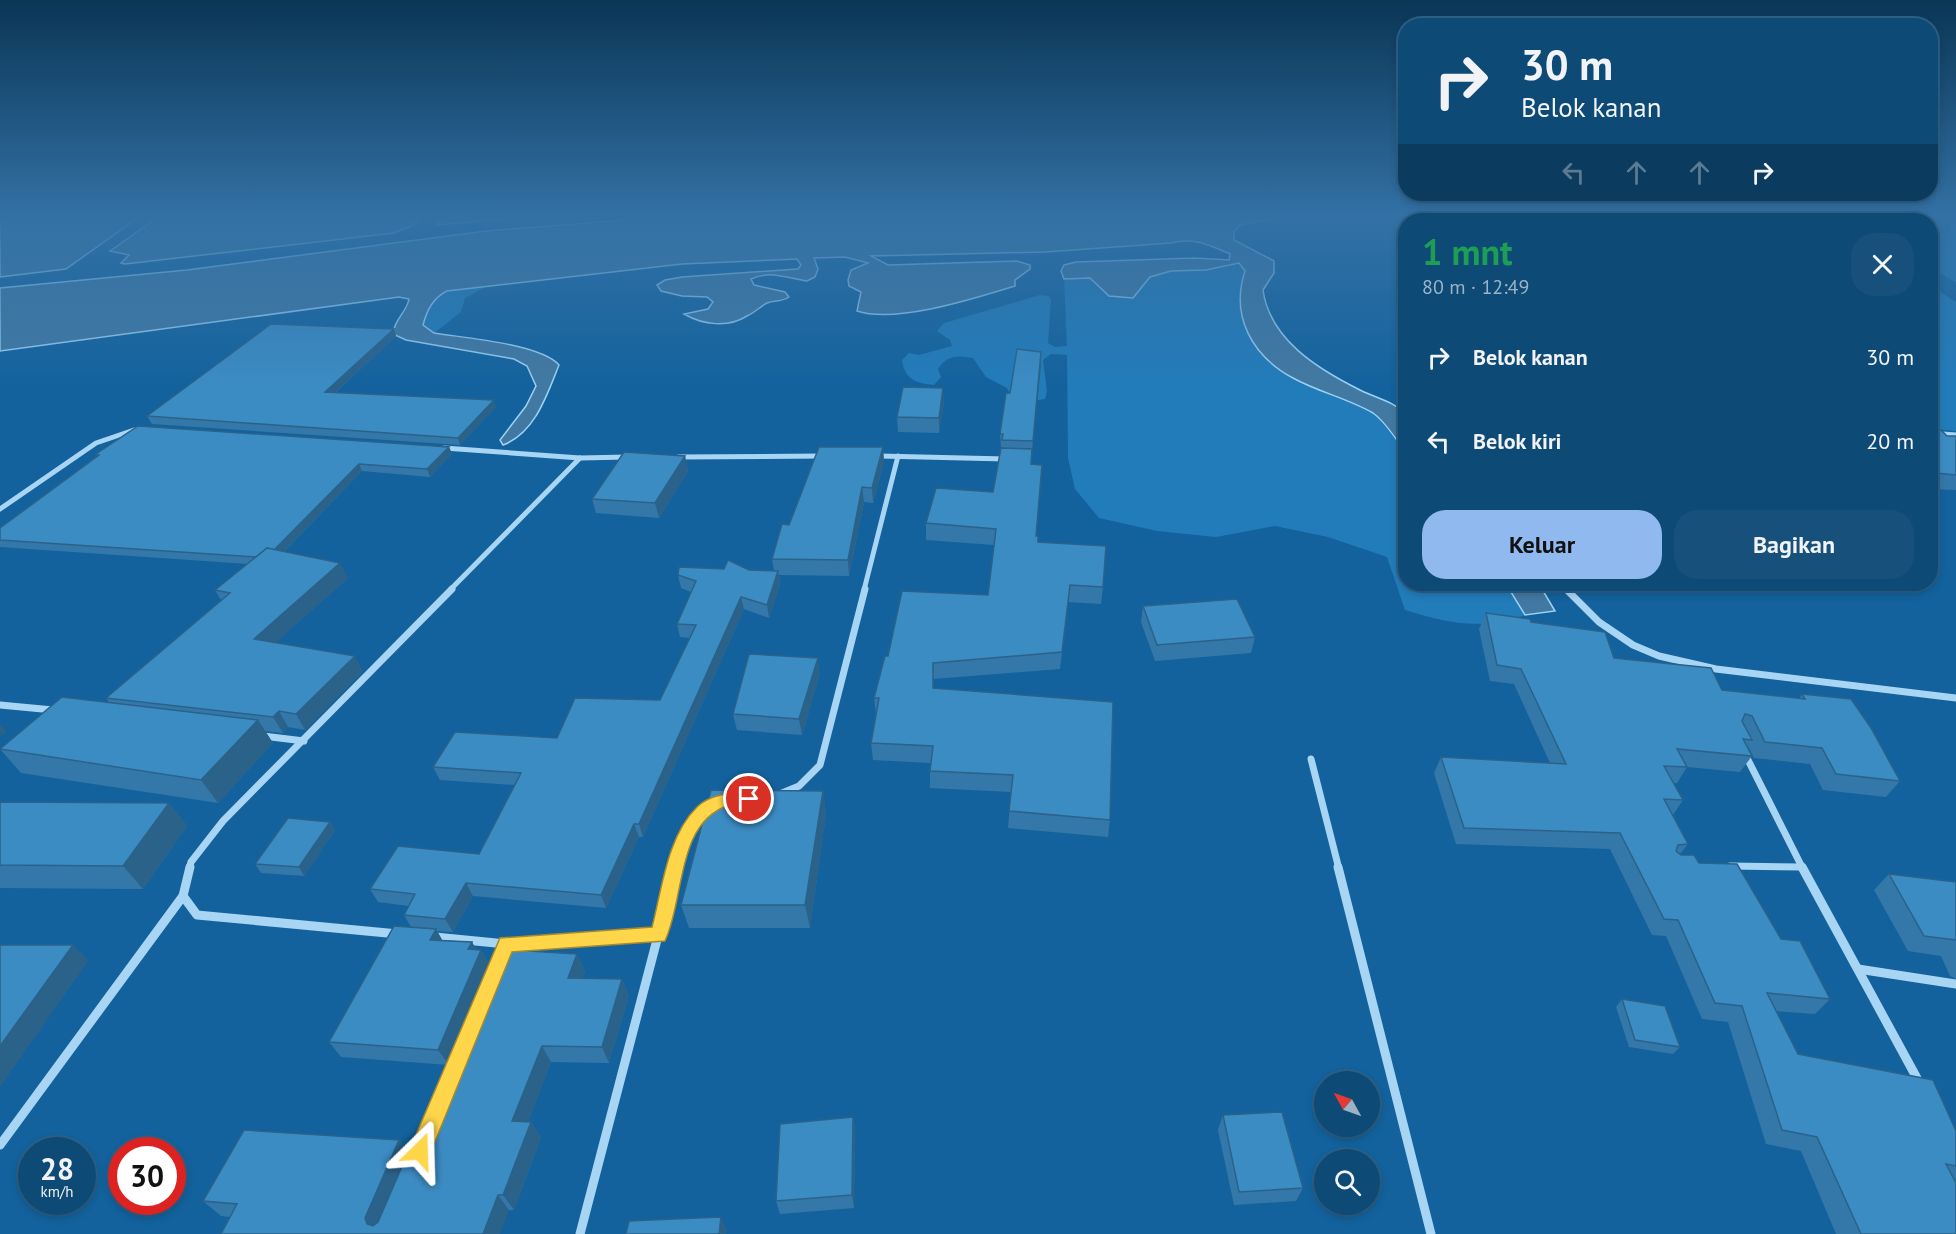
<!DOCTYPE html>
<html lang="id">
<head>
<meta charset="utf-8">
<style>
	:root { --surface:#0e4a76; --page:#17517b; --text:#f1f3f6; --muted:#9bb3c5; --line:#2e6288; --accent:#90b9f0 }
	body { margin:0; font-family:"PT Sans",sans-serif; background:var(--page); color:var(--text); height:100vh; display:flex; flex-direction:column; font-size:22px; white-space:nowrap }
	* { box-sizing:border-box; margin:0 }
	p { font-size:20px; color:var(--muted) }
	.icon { flex:none; width:33px; height:33px; fill:none; stroke:currentColor; stroke-width:2; stroke-linecap:round; stroke-linejoin:round }
	.map { position:relative; flex:1; overflow:hidden }
	.drawer { position:absolute; left:1398px; top:213px; width:540px; height:378px; display:flex; flex-direction:column; background:var(--surface); border-radius:24px; box-shadow:0 3px 9px #0003,0 0 0 2px var(--line) }
	.drawer>* { flex:none }
	.banner { position:absolute; left:1398px; top:18px; width:540px; height:183px; border-radius:24px; box-shadow:0 3px 9px #0003,0 0 0 2px var(--line); background:#0e4a76; color:var(--text); overflow:hidden }
	.needle { width:39px; rotate:310deg }
	.buttons { position:absolute; left:1314px; top:1071px; display:grid; gap:12px }
	.buttons a { display:grid; place-items:center; width:66px; height:66px; border-radius:50%; background:var(--surface); box-shadow:0 3px 9px #0003,0 0 0 2px var(--line); font-size:30px }
	.speed { position:absolute; left:18px; top:1137px; display:flex; gap:12px; font-size:30px; font-weight:700; text-align:center }
	.speed>* { display:grid; place-content:center; width:78px; height:78px; border-radius:50%; background:var(--surface); box-shadow:0 3px 9px #0003,0 0 0 2px var(--line); line-height:1 }
	.speed small { font-size:15px; font-weight:400 }
	.speed .limit { border:9px solid #d22; background:#fff; color:#111 }
	.pin { position:absolute; display:grid; place-items:center; width:51px; height:51px; color:#fff; margin:-26px; border:3px solid #fff; border-radius:50%; box-shadow:0 2px 6px #0007 }
	.me { position:absolute; width:66px; margin:-33px; rotate:22deg; stroke-linejoin:round; filter:drop-shadow(0 0 4px #0008) }
	.turn { display:flex; align-items:center; gap:21px; height:126px; padding:0 24px; font-size:27px }
	.turn .icon { width:78px; height:78px; stroke-width:2.5 }
	.turn b { display:block; font-size:42px; line-height:51px }
	.lanes { display:flex; align-items:center; height:57px; padding:0 24px; background:#0003; justify-content:center; gap:30px; direction:ltr }
	.lanes .off { opacity:.35 }
	.round { display:grid; place-items:center; flex:none; width:63px; height:63px; border-radius:24px; background:var(--page) }
	.overview { display:flex; align-items:center; justify-content:space-between; height:102px; padding:0 24px }
	h1 { font-size:36px; font-weight:600; line-height:45px; color:#1e9e55 }
	.cta { display:flex; gap:12px; margin-top:auto; padding:12px 24px }
	.cta a { flex:1; height:69px; border-radius:24px; background:var(--accent); color:#111; font-size:24px; font-weight:600; line-height:69px; text-align:center }
	.cta a+a { background:var(--page); color:var(--text) }
	ul { padding:0; list-style:none }
	li { display:flex; align-items:center; gap:18px; height:84px; padding:0 24px }
	li div { flex:1 }
	li b { display:block; font-size:22px }
	li em { font-style:normal }
	.map>svg:first-child { display:block }
	.green { fill:#227cba }
	.water { fill:#4279a2; stroke:#9bd2f7; stroke-width:1.5 }
	.lines { fill:none; stroke-linecap:round; stroke-linejoin:round }
	.street-far2 { stroke:#a9d5f4; stroke-width:5 }
	.street-far1 { stroke:#a9d5f4; stroke-width:7 }
	.street { stroke:#a9d5f4; stroke-width:9 }
	.wall { fill:#3478a9 }
	.shaded-wall { fill:#2a6289 }
	.building { fill:#3c8cc4; stroke:#2a6289; stroke-width:1.5 }
	.route { fill:#ffd54a; stroke:#a68a30; stroke-width:1.5 }
</style>
</head>
<body>
<div class="map">
<svg width="1956" height="1234" viewBox="0 0 1956 1234">
	<rect width="100%" height="100%" fill="#13629d"/>
	<g class="green">
		<path d="M1291,215h210l15,5h-110l-1,4 -23,-3h-61l-12,-3 -39,1z"/>
		<path d="M1956,222v61l-26,-16 1,-32 19,-3v-5z"/>
		<path d="M1239,263l6,8 -5,16 53,91 42,16 40,20 30,37 1,133h100l19,31c-46,15 -74,9 -120,-5l-18,-53 -59,-20 -53,-11 -59,11 -59,-6 -58,-13 -24,-29 -7,-31 -1,-103 -16,-1 -8,6 4,31 -2,8 -20,3 -14,-6 -4,-8 -21,-11 -13,-19c-16,-3 -26,-3 -35,11l3,8 -7,8c-18,-2 -29,-5 -32,-25l7,-7 10,2 33,-9 -2,-6 -13,-9 7,-8 96,-28 9,1 2,4 -3,43 7,4 12,-1 -3,-67 26,-1 19,18c19,-9 39,-20 61,-24 23,-4 46,-4 69,-9z"/>
		<path d="M488,286l-23,12 -4,14 -27,21 -11,-8c10,-39 31,-35 65,-39z"/>
		<path d="M1931,286l25,16v129l-25,-2z"/>
	</g>
	<g class="water">
		<path d="M0,215h142l-76,54 -66,8z"/>
		<path d="M161,215h260l-7,10 -20,8 -269,31 -4,-1 8,-8 -19,-4z"/>
		<path d="M442,215h110l-116,10z"/>
		<path d="M689,215h602l-51,10 -6,7v8l40,21v12l-11,17c7,50 55,79 97,100 16,8 32,11 45,23v38c-9,-11 -20,-30 -32,-38 -26,-15 -55,-21 -80,-35 -41,-22 -63,-62 -48,-107l-6,-8 -33,7 -35,1 -21,6 -17,21 -24,-2 -19,-18 -26,1 -3,-8 3,-6 12,-3 118,-4 35,2 1,-6c-21,-9 -36,-17 -59,-11l-126,9 -174,4 17,9 129,-4 13,4v4l-15,11v6c-39,12 -119,38 -158,25l4,-19 -12,-6 -1,-6 3,-10 17,-7 -23,-6 -31,1 4,11 -3,8 -8,4c-21,-3 -35,-11 -56,-2l3,6 31,7 4,5c-7,5 -14,3 -22,6 -6,3 -13,10 -20,13 -19,12 -44,9 -63,-2l24,-5 5,-7 -6,-5 -25,-1 -21,-5 -4,-6 8,-5 17,-3 116,-8 3,-4 -4,-6 -115,5 -235,27c-14,7 -20,19 -24,34l11,8c31,5 107,11 125,32 -12,30 -24,68 -56,80l-3,-5 26,-34 10,-20 -9,-20 -13,-7 -108,-19 -13,-6c1,-15 14,-22 16,-35l-10,-2 -399,54v-63l187,-18 299,-39z"/>
		<path d="M1506,584h33l16,27 -30,4z"/>
	</g>
	<g class="lines">
		<g class="street-far2">
			<path d="M1930,433l26,2"/>
			<path d="M444,448l136,10 48,-1"/>
			<path d="M879,456l127,3"/>
			<path d="M678,457l145,-1"/>
			<path d="M0,509l96,-66 41,-14"/>
			<path d="M1562,584l6,6"/>
			<path d="M450,590l130,-132"/>
			<path d="M864,590l34,-134"/>
		</g>
		<g class="street-far1">
			<path d="M1566,589l33,33 34,23 26,11 57,13 240,29"/>
			<path d="M0,705l53,5"/>
			<path d="M263,736l41,5"/>
			<path d="M1745,754l58,115"/>
			<path d="M1311,759l28,110"/>
			<path d="M782,793l17,-7 21,-21 45,-176"/>
			<path d="M1730,866l72,1"/>
			<path d="M189,869l2,-7 32,-41 229,-232"/>
			<path d="M676,869c6,-24 13,-50 36,-63"/>
		</g>
		<g class="street">
			<path d="M190,867l-7,29 14,19 201,19"/>
			<path d="M1338,867l93,367"/>
			<path d="M1802,867l117,215"/>
			<path d="M435,937l71,7 153,-9"/>
			<path d="M1858,969l98,15"/>
			<path d="M0,1145l183,-249"/>
			<path d="M580,1234l96,-367"/>
		</g>
	</g>
	<g class="wall">
		<path d="M394,329l2,7 -60,56 160,15 -36,38 -308,-21 -5,-8z"/>
		<path d="M1041,352l-10,112 10,16 -5,56 2,6 65,45 -2,17 -33,-2 -8,67 -127,10v9l177,132 -2,17 -100,-9 3,-36 -81,-4v-25l-57,-3 -2,-17 5,-28 -2,-17 14,-42 100,-61 6,-50 -68,-5v-17l67,-31 8,-44 -1,-14 10,-41z"/>
		<path d="M944,402l-5,31 -41,-1 -1,-15z"/>
		<path d="M1930,430l17,6h9v54l-26,-1z"/>
		<path d="M449,447l3,7 -22,23 -68,-6 -78,81 64,26 -72,64 87,29 -58,59 -17,-3 -5,6 -18,-2 8,12 -55,60 -197,-30 -21,-24 109,-47 -3,-4 115,-98 -6,-10 33,-26 -248,-17v-19l97,-72 -1,-2z"/>
		<path d="M883,447l1,15 -11,41 -9,-1 -15,74 -70,-1 1,9 -11,34 -25,-9 -101,228h-4l-33,71 -133,-12 -20,36 -16,-1 5,9 30,2 4,8h5l8,14 88,-10 8,17 -3,7 40,1 7,17 -20,67 -58,-1 -23,60h3l10,16 -27,72 -284,7 -9,-1 -18,-15 196,-61 9,12 9,-11 38,-86 -1,-2 -5,12 -108,-8 -12,-15 82,-115 -7,-12 5,-9 -31,-4 -8,-13 109,-35 36,-69 -75,-5 -7,-13 124,-29 103,-38 30,-62 -10,-1 -3,-13 14,-32 -10,-4 -3,-13 71,-5 25,1 -2,-12 17,-34z"/>
		<path d="M685,456l3,15 -29,47 -63,-5 -4,-14z"/>
		<path d="M1143,606l112,31 -4,16 -96,8 -14,-39z"/>
		<path d="M1486,613l45,9 83,36 108,32 77,9 3,-5 98,87 -14,16 -63,-7 -13,-26 -56,-6 -6,-12 -1,1 5,9 -12,16 -53,-5 -10,16h-3l9,17 -10,15 15,29 -8,10 19,9 82,76 49,60 -15,15 -39,-3 22,43 158,77v103h-120l-35,-83 -35,-7 -38,-122 -26,-3 -36,-83 -14,-1 -42,-86 -154,-5 -22,-71 7,-16 109,6 -36,-79 -24,-3 -11,-52z"/>
		<path d="M820,673l-18,62 -65,-5 -4,-16z"/>
		<path d="M823,791l3,23 -16,114h-121l-8,-23z"/>
		<path d="M0,802l169,1 18,23 -44,63 -143,-1z"/>
		<path d="M330,822l5,8 -31,46 -43,-3 -6,-9z"/>
		<path d="M1889,874l67,8v97l-6,-3 -9,-20 -33,-5 -34,-61z"/>
		<path d="M1622,999l58,48 -7,7 -44,-7 -13,-40z"/>
		<path d="M1223,1115l80,73 -7,13 -62,4 -16,-75z"/>
		<path d="M853,1117l2,14 -1,77 -74,6 -4,-13z"/>
	</g>
	<g class="shaded-wall">
		<path d="M394,329l2,7 -68,63 -3,-7z"/>
		<path d="M1041,352v14l-9,89 1,-14z"/>
		<path d="M943,388l1,14 -5,31v-15z"/>
		<path d="M494,400l2,7 -36,38 -2,-7z"/>
		<path d="M449,447l3,7 -22,23 -3,-8z"/>
		<path d="M883,447l1,15 -11,41 -1,-15z"/>
		<path d="M685,456l3,15 -29,47 -4,-15z"/>
		<path d="M359,464l3,7 -91,94 -4,-8z"/>
		<path d="M862,487l2,15 -15,74 -1,-16z"/>
		<path d="M340,563l8,15 -85,76 -9,-15z"/>
		<path d="M778,571l2,13 -11,34 -2,-13z"/>
		<path d="M741,597l3,12 -101,228 -4,-13z"/>
		<path d="M355,656l8,15 -58,59 -9,-16z"/>
		<path d="M818,658l2,15 -18,62 -3,-16z"/>
		<path d="M279,711l9,16 -5,6 -10,-16z"/>
		<path d="M258,720l15,23 -55,60 -17,-23z"/>
		<path d="M0,724l7,8 -7,4z"/>
		<path d="M823,791l3,23 -16,114 -5,-23z"/>
		<path d="M169,803l18,23 -44,63 -20,-23z"/>
		<path d="M330,822l5,8 -31,46 -5,-9z"/>
		<path d="M634,824l5,13 -33,71 -5,-13z"/>
		<path d="M466,883l7,13 -20,36 -8,-13z"/>
		<path d="M436,929l9,16 -15,-5z"/>
		<path d="M472,942l7,12 2,-4 9,16 -38,84 2,3 -5,12 -11,-15 30,-101z"/>
		<path d="M73,945l16,15 -89,127v-41z"/>
		<path d="M577,954l8,17 -9,24 -8,-17z"/>
		<path d="M622,979l7,17 -20,67 -7,-16z"/>
		<path d="M542,1046l9,16 -28,75 -11,-16z"/>
		<path d="M853,1117l2,14 -1,77 -2,-13z"/>
		<path d="M531,1122l10,16 -27,72 -11,-15z"/>
		<path d="M399,1140l12,15 -31,79 -13,-10 -2,-6z"/>
		<path d="M498,1195l11,15 -9,24h-17z"/>
		<path d="M721,1217l6,13 -1,4h-7z"/>
	</g>
	<g class="building">
		<path d="M271,324l123,5 -69,63 169,8 -36,38 -311,-22z"/>
		<path d="M1017,349l24,3 -8,89 -31,-1 1,-6h-3l6,-41h4z"/>
		<path d="M903,387l40,1 -4,30 -42,-1z"/>
		<path d="M138,426l311,21 -22,22 -68,-5 -85,86 -7,-2 -11,9 -256,-17v-12l99,-73 -3,-1z"/>
		<path d="M1930,430h11l6,6h9v39l-20,-2 -6,-5z"/>
		<path d="M819,447h64l-11,41 -10,-1 -14,73 -76,-1 10,-35 7,1z"/>
		<path d="M1001,448l31,1 -1,15 11,1 -6,71h2v6l68,4 -3,41 -33,-2 -8,67 -129,11v25l180,14 -3,118 -101,-9 4,-36 -83,-4 3,-25 -62,-3 8,-45h-5l11,-42h3l14,-65 86,4 8,-66 -70,-6 10,-35 57,4z"/>
		<path d="M624,452l61,4 -30,47 -63,-4z"/>
		<path d="M267,548l73,15 -86,76 101,17 -59,58 -17,-3 -6,6 -167,-19 124,-105 -15,-3z"/>
		<path d="M728,560l21,10 29,1 -11,34 -26,-8 -102,227h-5l-33,71 -135,-12 -21,36 -41,-4 11,-21 -45,-5 28,-43 81,8 42,-81 -88,-6 22,-35 102,6 18,-40 85,2 36,-75 -19,-1 19,-43 -18,-6 1,-8 45,2z"/>
		<path d="M1237,599l18,38 -98,8 -14,-39z"/>
		<path d="M1486,613l44,6 1,3 74,10 9,26 97,10 11,22 83,9 -3,-5 49,5 20,29 29,53 -64,-7 -14,-26 -57,-6 -13,-26 -7,-2 -3,7 10,19 -9,-1 9,17 -75,-7 10,18 -23,-1 19,34 -19,-1 24,45 -10,1 -2,6 5,4h13l5,8 38,1 44,75 19,2 30,58 -63,-6 31,61 135,26 23,51v35l-10,-2 10,19v51h-95l-44,-97 -35,-7 -40,-124 -27,-3 -37,-83 -14,-1 -44,-86 -156,-5 -23,-71 125,7 -45,-95 -24,-4z"/>
		<path d="M749,654l69,4 -19,61 -66,-5z"/>
		<path d="M62,697l196,23 -57,60 -201,-31z"/>
		<path d="M711,790l112,1 -18,114h-124z"/>
		<path d="M0,802l169,1 -46,63 -123,-1z"/>
		<path d="M288,818l42,4 -31,45 -44,-3z"/>
		<path d="M1889,874l67,8v58l-32,-4z"/>
		<path d="M394,926l42,3 -6,11 42,2 -4,7 13,1 -43,100 -109,-8z"/>
		<path d="M0,945h73l-73,101z"/>
		<path d="M495,949l82,5 -9,24 54,1 -20,68 -60,-1 -30,75 19,1 -28,73h-5l-15,39h-262l16,-30 -34,-3 41,-71 155,10 -34,78 2,6 6,2 5,-4 35,-81h4l40,-91h-5z"/>
		<path d="M1622,999l43,7 15,41 -45,-7z"/>
		<path d="M1282,1112l21,76 -64,4 -16,-77z"/>
		<path d="M853,1117l-1,78 -76,6 4,-77z"/>
		<path d="M721,1217l-2,17h-93l3,-13z"/>
	</g>
	<linearGradient id="sky" x2="0" y2="1"><stop stop-color="#0a3656"/><stop offset="0.56" stop-color="#3371a5"/><stop offset="1" stop-color="#3371a5" stop-opacity="0"/></linearGradient>
	<rect width="1956" height="387" fill="url(#sky)"/>
	<path class="route" d="M749,792l8,7 -2,4c-9,3 -19,0 -28,3 -51,18 -42,93 -62,135l-153,11 -84,207 -8,3 -7,-3 -4,-8 91,-213 152,-11c10,-38 15,-91 45,-120 13,-13 34,-14 52,-15z"/>
</svg>
<div class="buttons">
<a><svg class="needle" viewBox="-14 -14 28 28"><path d="M0-13l5 13h-10z" fill="#e53935"/><path d="M0 13l5-13h-10z" fill="#9bb3c5"/></svg></a>
<a><svg class="icon" aria-label="search" viewBox="0 0 24 24"><circle cx="10" cy="10" r="6"/><path d="M15 15l6 6"/></svg></a>
</div>
<div class="speed"><div>28<small>km/h</small></div><div class="limit">30</div></div>
<div class="pin" style="left:749px;top:799px;background:#d93025"><svg class="icon" aria-label="arrive" viewBox="0 0 24 24"><path d="M6 21V4h12l-3 4 3 4H6"/></svg></div>
<svg class="me" style="left:420px;top:1151px" viewBox="-20 -20 40 40"><path d="M0-17L14 15 0 8-14 15z" fill="#ffd54a" stroke="#fff" stroke-width="4"/></svg>
<div class="banner">
<div class="turn"><svg class="icon" aria-label="right" viewBox="0 0 24 24"><path d="M7 20v-9h11M14 6l5 5-5 5"/></svg><div><b>30 m</b>Belok kanan</div></div>
<div class="lanes"><svg class="icon off" aria-label="left" viewBox="0 0 24 24"><path d="M17 20v-9H6M10 6l-5 5 5 5"/></svg><svg class="icon off" aria-label="ahead" viewBox="0 0 24 24"><path d="M12 20V5M6 11l6-6 6 6"/></svg><svg class="icon off" aria-label="ahead" viewBox="0 0 24 24"><path d="M12 20V5M6 11l6-6 6 6"/></svg><svg class="icon" aria-label="right" viewBox="0 0 24 24"><path d="M7 20v-9h11M14 6l5 5-5 5"/></svg></div>
</div>
<section class="drawer">
<div class="overview"><div><h1>1 mnt</h1><p>80 m · 12:49</p></div><a class="round"><svg class="icon" aria-label="close" viewBox="0 0 24 24"><path d="M6 6l12 12M18 6L6 18"/></svg></a></div>
<ul>
<li><svg class="icon" aria-label="right" viewBox="0 0 24 24"><path d="M7 20v-9h11M14 6l5 5-5 5"/></svg><div><b>Belok kanan</b></div><em>30 m</em></li>
<li><svg class="icon" aria-label="left" viewBox="0 0 24 24"><path d="M17 20v-9H6M10 6l-5 5 5 5"/></svg><div><b>Belok kiri</b></div><em>20 m</em></li>
</ul>
<div class="cta"><a>Keluar</a><a>Bagikan</a></div>
</section>
</div>
</body>
</html>
